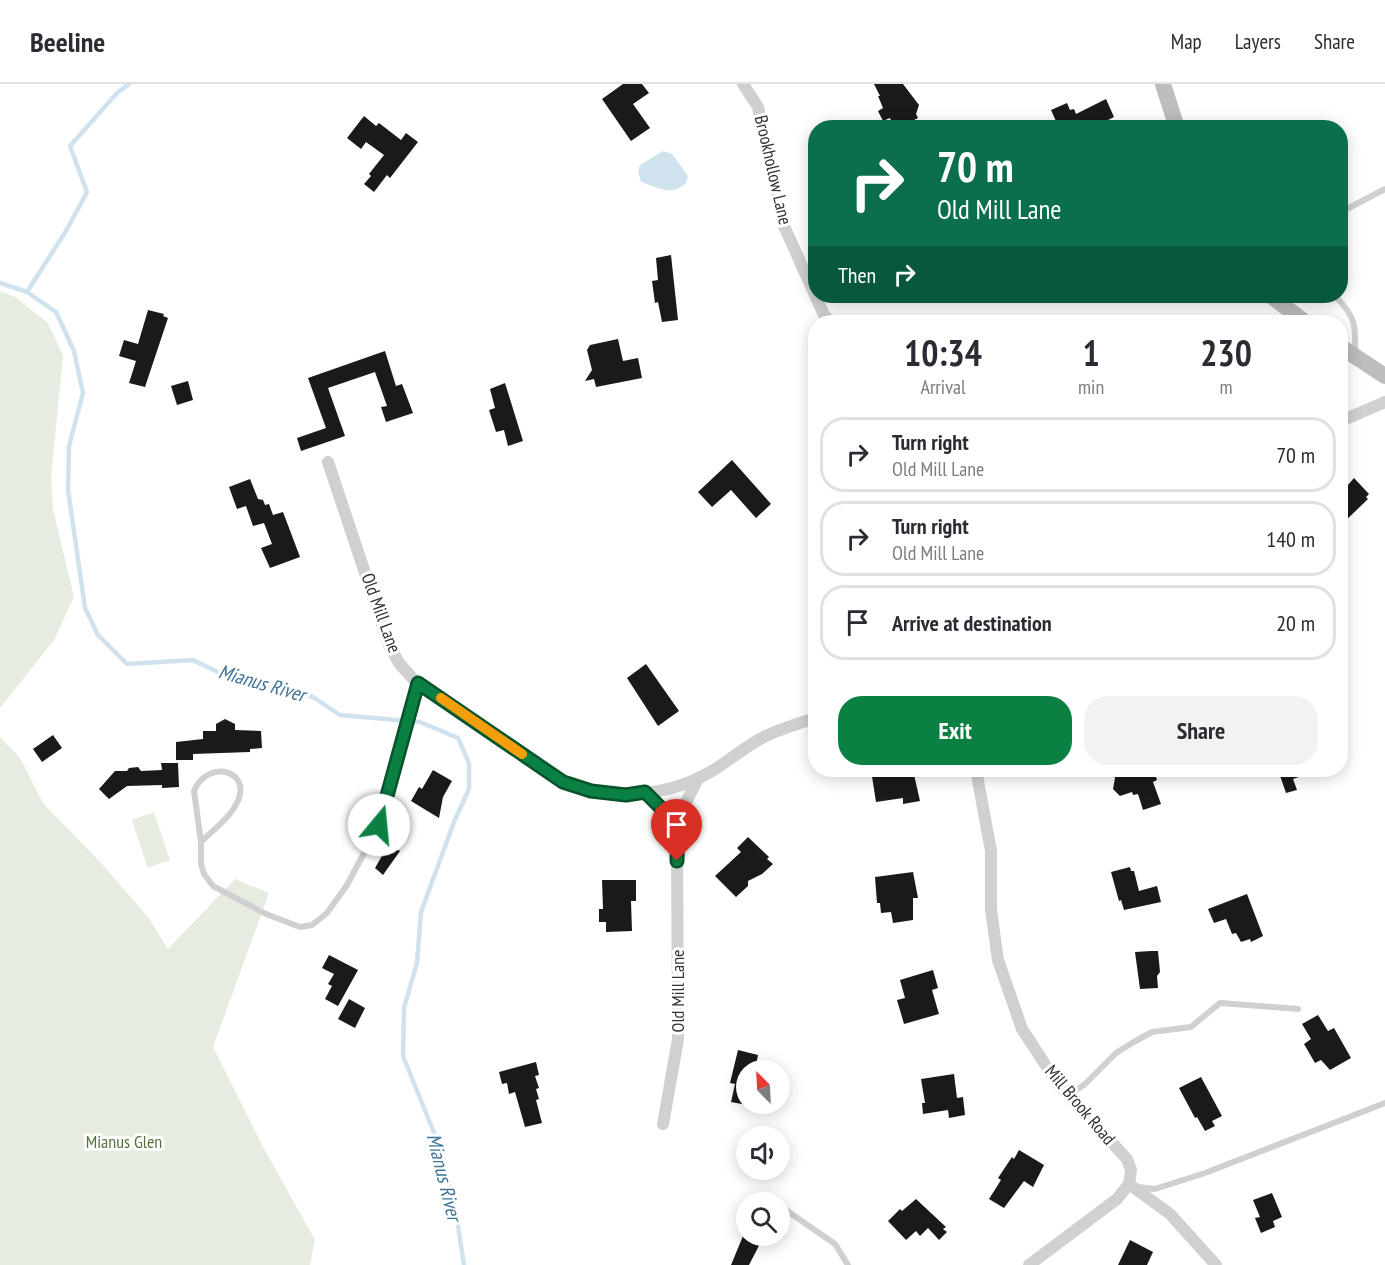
<!DOCTYPE html>
<html lang="en">
<head>
<meta charset="utf-8">
<style>
	:root { --surface:#fff; --page:#f2f2f3; --text:#2b2b33; --muted:#7c7c81; --line:#e1e1e2; --accent:#0b8043 }
	body { margin:0; font-family:"PT Sans Narrow",sans-serif; background:var(--page); color:var(--text); height:100vh; display:flex; flex-direction:column; font-size:22px; white-space:nowrap }
	* { box-sizing:border-box; margin:0 }
	p { font-size:20px; color:var(--muted) }
	.icon { flex:none; width:33px; height:33px; fill:none; stroke:currentColor; stroke-width:2; stroke-linecap:round; stroke-linejoin:round }
	.map { position:relative; flex:1; overflow:hidden }
	.details { position:absolute; left:808px; top:231px; width:540px; height:462px; display:flex; flex-direction:column; background:var(--surface); border-radius:24px; box-shadow:0 3px 15px #0003 }
	.details>* { flex:none }
	.top-card { position:absolute; left:808px; top:36px; width:540px; height:183px; border-radius:24px; box-shadow:0 3px 15px #0003; background:#0b6e4f; color:#fff; overflow:hidden }
	.needle { width:39px; rotate:336deg }
	.tools { position:absolute; left:736px; top:976px; display:grid; gap:12px }
	.tools a { display:grid; place-items:center; width:54px; height:54px; border-radius:50%; background:var(--surface); box-shadow:0 3px 15px #0003; font-size:30px }
	.pin { position:absolute; display:grid; place-items:center; width:51px; height:51px; color:#fff; margin:-62px -26px; border-radius:50% 50% 50% 0; rotate:-45deg; box-shadow:0 0 6px #0007 }
	.pin .icon { rotate:45deg }
	.me { position:absolute; width:66px; margin:-33px; rotate:17deg; stroke-linejoin:round; filter:drop-shadow(0 0 4px #0008) }
	.turn { display:flex; align-items:center; gap:21px; height:126px; padding:0 30px; font-size:27px }
	.turn .icon { width:78px; height:78px; stroke-width:2.5 }
	.turn b { display:block; font-size:42px; line-height:51px }
	.then { display:flex; align-items:center; height:57px; padding:0 30px; background:#0003; gap:12px; font-size:22px }
	.eta { display:flex; justify-content:space-evenly; align-items:center; height:102px; text-align:center }
	.eta b { font-size:36px; font-weight:700; line-height:42px }
	.button { display:flex; gap:12px; margin-top:auto; padding:12px 30px }
	.button a { flex:1; height:69px; border-radius:24px; background:var(--accent); color:#fff; font-size:24px; font-weight:700; line-height:69px; text-align:center }
	.button a+a { background:var(--page); color:var(--text) }
	ul { padding:0; list-style:none }
	li { display:flex; align-items:center; gap:18px; height:75px; margin:0 12px 9px; padding:0 18px; border:3px solid var(--line); border-radius:24px }
	li div { flex:1 }
	li b { display:block; font-size:22px }
	li em { font-style:normal }
	header { display:flex; align-items:center; gap:36px; box-sizing:border-box; height:84px; padding:0 30px; background:var(--surface); border-bottom:2px solid var(--line) }
	header strong { font-size:28px }
	nav { display:flex; gap:33px; margin-inline-start:auto; font-size:21px }
	.map>svg:first-child { display:block }
	.green { fill:#e6ecdf }
	.water { fill:#cfe2ee }
	.lines { fill:none; stroke-linecap:round; stroke-linejoin:round }
	.stream { stroke:#cfe2ee; stroke-width:4.5 }
	.building { fill:#1a1a1a }
	.lane { stroke:#d0d0d0; stroke-width:6 }
	.street { stroke:#d0d0d0; stroke-width:12 }
	.secondary { stroke:#bdbdbd; stroke-width:16 }
	.route-casing { stroke:#07532c; stroke-width:15 }
	.route { stroke:#0b8043; stroke-width:10 }
	.slow { stroke:#f59e0b; stroke-width:10 }
	.labels { text-anchor:middle; stroke-width:6; stroke-linejoin:round; paint-order:stroke }
	.street-label { font-size:18px; fill:#333; stroke:#fff }
	.park-label { font-size:18px; fill:#56703f; stroke:#fff }
	.water-label { font-size:20px; font-style:italic; fill:#3f7597; stroke:#fff }
</style>
</head>
<body>
<header>
<strong>Beeline</strong>
<nav><a>Map</a><a>Layers</a><a>Share</a></nav>
</header>
<div class="map">
<svg width="1385" height="1181" viewBox="0 0 1385 1181">
	<rect width="100%" height="100%" fill="#fff"/>
	<g class="green">
		<path d="M0,207l15,6 33,26 15,33 -12,121 2,32 21,88 -20,43 -54,68z"/>
		<path d="M0,653l20,21 23,45 58,60 47,54 20,32 67,-70 34,14 -56,154 50,100 52,93 -5,25h-310z"/>
		<path d="M154,728l16,48 -22,8 -16,-48z"/>
	</g>
	<path class="water" d="M663,67l9,3 16,22 -2,7c-14,14 -29,4 -45,-1l-3,-11 2,-6z"/>
	<g class="lines">
		<g class="stream">
			<path d="M0,199l27,9 29,20 18,39 9,42 -14,53 -1,44 17,118 13,27 29,29 66,-4 31,15 50,9 39,13 27,18 80,7 38,16 11,25v26l-15,33 -33,90 -4,51 -13,45 -1,48 38,94 16,69 7,46"/>
			<path d="M27,208l39,-61 21,-39 -17,-46 47,-53 12,-9"/>
		</g>
	</g>
	<g class="building">
		<path d="M623,0h19l7,9 -16,11 17,24 -19,13 -29,-42z"/>
		<path d="M874,0h29l16,21 -3,9 2,4 -19,10h-5l-4,-10 -7,3 -5,-10 5,-3 -5,-12h2z"/>
		<path d="M1106,15l8,18 -22,11h-33l-8,-18 16,-7 3,7 4,-1 2,5z"/>
		<path d="M364,32l12,10 3,-3 22,17 5,-7 12,9 -28,36 -3,-3 -13,17 -10,-8 7,-8 -2,-2 15,-19 -18,-13 -5,7 -14,-11z"/>
		<path d="M671,171l7,65 -16,2 -4,-20 -3,1 -3,-22 6,-1 -2,-22z"/>
		<path d="M148,226l16,4 -1,2 5,2 -23,69 -16,-4 7,-22 -17,-5 5,-16 14,4z"/>
		<path d="M618,255l5,22 15,-3 4,20 -46,9 -2,-8 -9,2 7,-11 -5,-20 3,-5z"/>
		<path d="M385,267l11,35 6,-2 11,29 -27,9 -5,-15 6,-1 -12,-34 -47,16 17,48 -44,15 -4,-13 29,-10 -18,-50z"/>
		<path d="M188,297l5,19 -16,5 -6,-19z"/>
		<path d="M505,299l18,58 -15,5 -4,-16 -8,2 -7,-22 6,-2 -5,-19z"/>
		<path d="M732,376l39,44 -15,14 -25,-28 -19,17 -14,-15z"/>
		<path d="M1354,394l15,16 -3,3 2,2 -27,26v-32z"/>
		<path d="M250,395l8,20 5,1 2,5 4,-1 4,11 10,-3 17,45 -30,11 -9,-20 11,-4 -8,-21 -11,3 -7,-20 -9,3 -8,-22z"/>
		<path d="M646,580l33,47 -21,15 -31,-48z"/>
		<path d="M225,635l10,5v6l26,1 1,17 -12,1v3l-57,2v6h-17v-18l27,-3v-8h13v-7z"/>
		<path d="M53,651l9,13 -20,14 -9,-13z"/>
		<path d="M161,679h17l1,24 -17,1v-3l-35,1 -18,13 -10,-10 16,-18h12l2,-3 9,-1 3,4 21,-1z"/>
		<path d="M433,686l19,11 -9,16 -4,21 -28,-17 8,-14 3,2z"/>
		<path d="M871,686h21v3l21,-3 7,31 -17,3v-6l-27,4z"/>
		<path d="M1113,686h41l3,10 -4,2 8,22 -18,6 -5,-16 -5,1 -1,-3 -12,4 -7,-7 2,-11z"/>
		<path d="M1278,686h36v2l-21,7 4,11 -11,3z"/>
		<path d="M748,753l21,20 -2,2 6,5 -11,10 -14,7v5l-12,11 -21,-21 26,-24 -4,-4z"/>
		<path d="M385,758l15,9 -17,24 -8,-7 8,-14 -3,-2z"/>
		<path d="M1130,783l1,4h3l5,20 18,-5 4,16 -37,8 -3,-10 -2,1 -8,-29z"/>
		<path d="M913,788l5,26h-5v22l-20,3 -2,-11 -10,1 -1,-10h-3l-2,-26z"/>
		<path d="M602,796h34v21h-5l1,30 -26,1v-10h-7v-13h4z"/>
		<path d="M1247,810l16,42 -12,6 -1,-3 -9,3 -5,-9 -4,1 -6,-15 -12,4 -6,-14z"/>
		<path d="M1151,867h7l2,21 -3,4 1,12 -18,1 -5,-37z"/>
		<path d="M329,871l29,15 -20,36 -13,-7 7,-13 -4,-2 6,-10 -12,-6z"/>
		<path d="M933,886l5,18 -6,2 7,24 -35,10 -7,-24 8,-2 -5,-18z"/>
		<path d="M349,915l16,9 -10,20 -17,-9z"/>
		<path d="M1318,931l10,16 6,-3 17,30 -21,12 -9,-10 -6,3 -11,-19 7,-5 -9,-15z"/>
		<path d="M738,966l20,5 -3,16h-8v34l-16,-3 4,-18 -5,-1z"/>
		<path d="M536,978l3,13 -4,1 4,12 -3,1 3,10 -3,1 6,23 -17,4 -10,-35 -6,2 -2,-11 -5,1 -3,-12z"/>
		<path d="M954,990l3,24 6,-1 2,18 -16,3 -1,-8 -25,4 -1,-11h3l-4,-24z"/>
		<path d="M1201,993l21,39 -10,5 3,5 -10,5 -8,-14 -2,1 -16,-30z"/>
		<path d="M1019,1066l25,15 -11,22 -9,-6 -20,27 -15,-9 12,-19 -3,-2 14,-21 2,2z"/>
		<path d="M1272,1109l10,24 -9,4 2,6 -14,6 -6,-15 5,-1 -7,-17z"/>
		<path d="M916,1115l30,28 -3,2 4,3 -8,8 -11,-12 -8,8 -4,-5 -10,9 -18,-19 12,-12 2,2z"/>
		<path d="M743,1152h21l-15,29h-18z"/>
		<path d="M1130,1156l23,12 -6,13h-29z"/>
	</g>
	<g class="lines">
		<g class="lane">
			<path d="M1341,128l44,-23"/>
			<path d="M1335,212c20,20 21,28 20,57"/>
			<path d="M201,758c11,-11 25,-21 33,-34 24,-37 -26,-51 -40,-17l7,51v22l3,10 9,12 53,28 34,13 12,-2 15,-12 20,-28 32,-60 40,-142"/>
			<path d="M1068,1012l17,-12 31,-31 16,-10 20,-11 39,-5 29,-24 78,6"/>
			<path d="M1138,1103l17,2 50,-16 180,-70"/>
			<path d="M772,1116l4,3"/>
			<path d="M780,1122l55,38 13,21"/>
		</g>
		<g class="street">
			<path d="M743,0l15,23 26,119 40,89 7,7"/>
			<path d="M1341,337l44,-19"/>
			<path d="M328,378l61,183 10,18 14,16 150,103c49,16 101,17 147,-10 20,-11 37,-28 58,-37 15,-7 32,-12 48,-17"/>
			<path d="M976,686l15,81v59l7,50 24,69 36,55 69,75 4,11 -2,14"/>
			<path d="M645,708l20,20 13,9"/>
			<path d="M663,1040l15,-85 -1,-198 2,-24 19,-39"/>
			<path d="M1129,1100l41,30 46,51"/>
			<path d="M1029,1181l88,-66 12,-15"/>
		</g>
		<g class="secondary">
			<path d="M1163,0l14,44"/>
			<path d="M1271,212l34,26"/>
			<path d="M1341,263l44,29"/>
		</g>
	</g>
	<g class="lines">
		<g class="route-casing">
			<path id="route" d="M379,741l39,-142 145,99 28,9 35,4 19,-3 20,20 13,9 -1,40"/>
		</g>
		<use href="#route" class="route"/>
		<path class="slow" d="M441,614l81,56"/>
	</g>
	<g class="labels">
		<g class="street-label">
			<text transform="translate(773 86) rotate(77)" y="6">Brookhollow Lane</text>
			<text transform="translate(381 529) rotate(70)" y="6">Old Mill Lane</text>
			<text transform="translate(678 907) rotate(-90)" y="6">Old Mill Lane</text>
			<text transform="translate(1080 1021) rotate(50)" y="6">Mill Brook Road</text>
		</g>
		<g class="park-label">
			<text x="124" y="1064">Mianus Glen</text>
		</g>
		<g class="water-label">
			<text transform="translate(262 599) rotate(16)" y="7">Mianus River</text>
			<text transform="translate(444 1093) rotate(76)" y="7">Mianus River</text>
		</g>
	</g>
</svg>
<div class="tools">
<a><svg class="needle" viewBox="-14 -14 28 28"><path d="M0-13l5 13h-10z" fill="#e53935"/><path d="M0 13l5-13h-10z" fill="#7c7c81"/></svg></a>
<a><svg class="icon" aria-label="sound" viewBox="0 0 24 24"><path d="M4 9h4l5-4v14l-5-4H4zM17 9q2 3 0 6"/></svg></a>
<a><svg class="icon" aria-label="search" viewBox="0 0 24 24"><circle cx="10" cy="10" r="6"/><path d="M15 15l6 6"/></svg></a>
</div>
<div class="pin" style="left:677px;top:777px;background:#d93025"><svg class="icon" aria-label="arrive" viewBox="0 0 24 24"><path d="M6 21V4h12l-3 4 3 4H6"/></svg></div>
<svg class="me" style="left:379px;top:741px" viewBox="-20 -20 40 40"><circle r="19" fill="#fff"/><path d="M0-13L10 11 0 6-10 11z" fill="#0b8043"/></svg>
<div class="top-card">
<div class="turn"><svg class="icon" aria-label="right" viewBox="0 0 24 24"><path d="M7 20v-9h11M14 6l5 5-5 5"/></svg><div><b>70 m</b>Old Mill Lane</div></div>
<div class="then">Then<svg class="icon" aria-label="right" viewBox="0 0 24 24"><path d="M7 20v-9h11M14 6l5 5-5 5"/></svg></div>
</div>
<section class="details">
<div class="eta">
<div><b>10:34</b><p>Arrival</p></div>
<div><b>1</b><p>min</p></div>
<div><b>230</b><p>m</p></div>
</div>
<ul>
<li><svg class="icon" aria-label="right" viewBox="0 0 24 24"><path d="M7 20v-9h11M14 6l5 5-5 5"/></svg><div><b>Turn right</b><p>Old Mill Lane</p></div><em>70 m</em></li>
<li><svg class="icon" aria-label="right" viewBox="0 0 24 24"><path d="M7 20v-9h11M14 6l5 5-5 5"/></svg><div><b>Turn right</b><p>Old Mill Lane</p></div><em>140 m</em></li>
<li><svg class="icon" aria-label="arrive" viewBox="0 0 24 24"><path d="M6 21V4h12l-3 4 3 4H6"/></svg><div><b>Arrive at destination</b></div><em>20 m</em></li>
</ul>
<div class="button"><a>Exit</a><a>Share</a></div>
</section>
</div>
</body>
</html>
